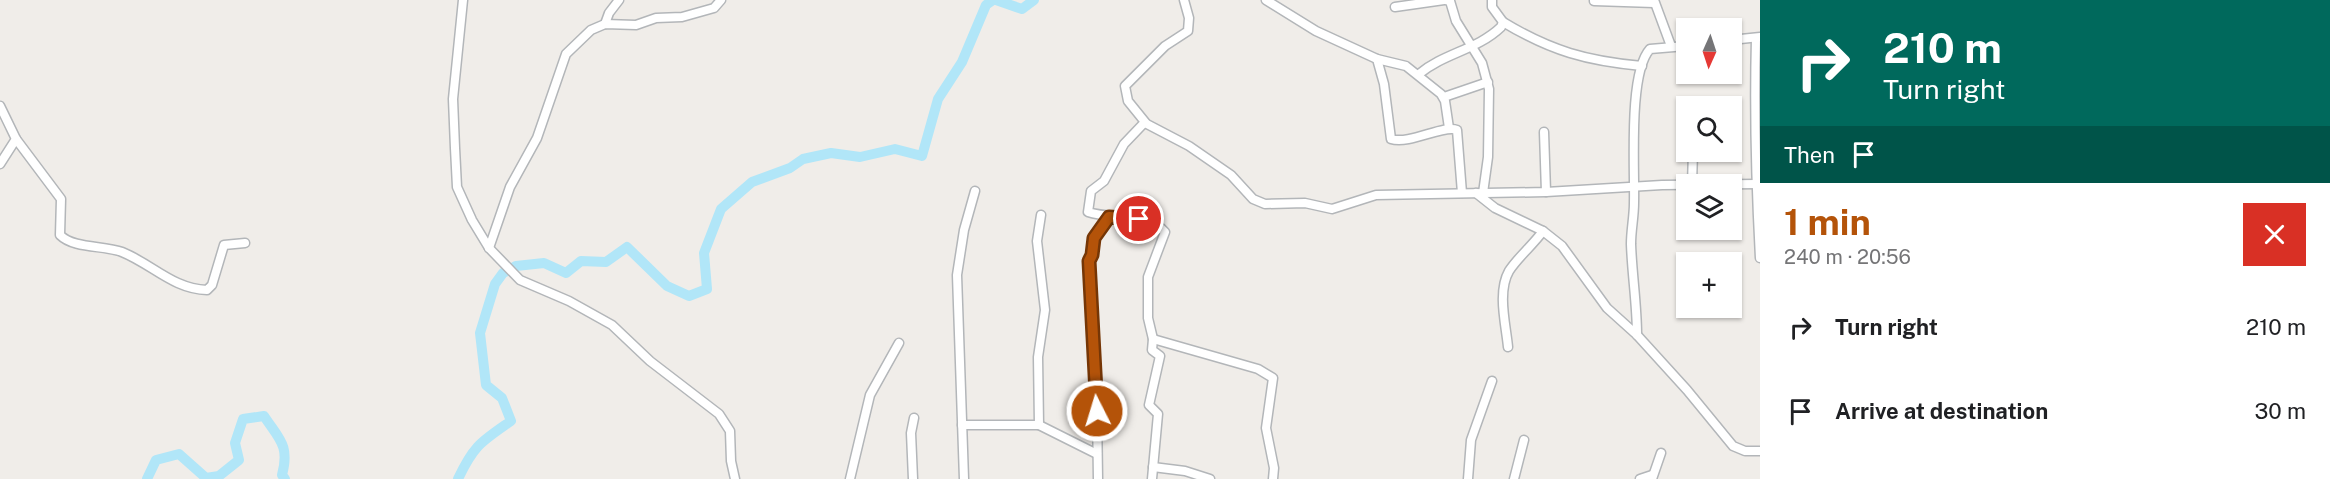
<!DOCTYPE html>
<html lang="en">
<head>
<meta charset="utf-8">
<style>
	:root { --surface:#fff; --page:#f6f6f6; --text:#202124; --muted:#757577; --accent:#b45309 }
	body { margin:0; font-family:"Public Sans",sans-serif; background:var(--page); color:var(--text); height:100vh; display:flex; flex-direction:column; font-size:22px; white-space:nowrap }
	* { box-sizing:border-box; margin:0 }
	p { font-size:20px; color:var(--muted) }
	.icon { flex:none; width:33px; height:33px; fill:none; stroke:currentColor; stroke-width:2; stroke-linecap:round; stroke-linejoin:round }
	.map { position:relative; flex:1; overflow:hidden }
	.sheet { display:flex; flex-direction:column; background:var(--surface); width:570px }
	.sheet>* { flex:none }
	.hud { background:#00695c; color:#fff; overflow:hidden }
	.needle { width:39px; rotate:183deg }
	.tools { position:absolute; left:1676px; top:18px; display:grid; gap:12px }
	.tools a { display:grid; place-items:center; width:66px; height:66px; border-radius:0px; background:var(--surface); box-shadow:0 2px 4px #0004; font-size:30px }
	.pin { position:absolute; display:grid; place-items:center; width:51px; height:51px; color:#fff; margin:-26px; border:3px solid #fff; border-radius:50%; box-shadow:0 2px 6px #0007 }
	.me { position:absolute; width:66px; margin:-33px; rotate:355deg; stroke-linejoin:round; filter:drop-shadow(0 0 4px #0008) }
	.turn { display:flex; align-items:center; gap:21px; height:126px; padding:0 24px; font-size:27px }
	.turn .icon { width:78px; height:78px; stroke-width:2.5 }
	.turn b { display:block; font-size:42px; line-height:51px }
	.then { display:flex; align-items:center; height:57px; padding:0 24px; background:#0003; gap:12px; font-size:22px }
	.round { display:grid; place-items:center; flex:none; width:63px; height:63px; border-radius:0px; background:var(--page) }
	.overview { display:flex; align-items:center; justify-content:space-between; height:102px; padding:0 24px }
	h1 { font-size:36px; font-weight:700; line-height:45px; color:var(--accent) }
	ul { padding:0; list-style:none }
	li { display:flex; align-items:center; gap:18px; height:84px; padding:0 24px }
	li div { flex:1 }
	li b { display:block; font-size:22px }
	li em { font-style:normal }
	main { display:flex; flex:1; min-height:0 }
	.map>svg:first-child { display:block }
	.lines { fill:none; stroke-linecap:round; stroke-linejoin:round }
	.river { stroke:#b1e6f8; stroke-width:10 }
	.minor-casing { stroke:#b3b6b9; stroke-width:11 }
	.minor { stroke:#fff; stroke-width:8 }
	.route-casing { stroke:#753606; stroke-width:15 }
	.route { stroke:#b45309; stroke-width:10 }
</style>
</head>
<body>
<main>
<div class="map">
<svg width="1760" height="479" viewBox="0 0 1760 479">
	<rect width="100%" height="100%" fill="#f0ede9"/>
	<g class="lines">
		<g class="river">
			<path d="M996,0l26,9 12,-9"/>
			<path d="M147,479l9,-19 23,-6 27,24 13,-2 20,-16 -4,-17 8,-24 21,-3c15,23 26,29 18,59l3,4"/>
			<path d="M458,479c16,-34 23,-37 53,-58l-9,-23 -16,-13 -6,-52 15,-49 8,-11 13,-7 28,-3 22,10 15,-12 25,1 21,-15 40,39 22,10 18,-7 -3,-36 17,-44 31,-27 38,-14 13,-9 28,-6 29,4 35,-8 27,7 16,-57 24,-37 24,-57 7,-5"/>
		</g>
		<g class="minor-casing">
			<g id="minor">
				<path d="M463,0l-10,99 2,49 2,39 15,33 17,28 31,32 49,21 43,24 38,36 69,53 11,17 1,30 4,18"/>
				<path d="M1266,0l50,31 61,28 7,25 7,55c19,6 53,-15 66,-9l5,63"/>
				<path d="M1446,0l4,1 6,20 26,42 7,26 -1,68 -5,36"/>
				<path d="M1654,0l17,46"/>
				<path d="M1594,1l60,2"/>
				<path d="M1395,7l49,-7"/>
				<path d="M1503,22c48,29 84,39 139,44"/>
				<path d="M605,24l4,-11 10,-13"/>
				<path d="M1756,38c-2,74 0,147 4,220"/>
				<path d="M1731,40l29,-3"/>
				<path d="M1377,59l29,7 35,28 4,7 4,27"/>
				<path d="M1419,74c25,-21 58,-24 82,-47l2,-5 -11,-15v-7"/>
				<path d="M1444,97l44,-15"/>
				<path d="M0,106l16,33 -16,25"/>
				<path d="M1145,123l44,23 42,29 22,24 12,5 40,-1 27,6 44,-14 170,-3 116,-7 96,-1"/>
				<path d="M1544,132l2,60"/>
				<path d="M16,139l45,60 -1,36c14,14 44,10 62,17 30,12 51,37 85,38l5,-5 12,-40 21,-2"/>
				<path d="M1692,184l1,-32"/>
				<path d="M1476,193l19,15 48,23 19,15 45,62 30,27 50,55 46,56 12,5h15"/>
				<path d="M489,248l21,-61 27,-49 29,-84 25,-24 14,-6 31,1 20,-7 26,-1 32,-9 7,-8"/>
				<path d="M1637,335c0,-30 -5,-61 -6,-91 0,-14 3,-27 3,-41 1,-34 -6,-130 16,-154l36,-3"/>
				<path d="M1153,339l105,30 15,9 -7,50 8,40 -1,11"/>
				<path d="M1508,347c-2,-22 -11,-55 1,-76 9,-14 24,-26 34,-40"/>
				<path d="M962,425h77l58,29"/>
				<path d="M1039,425l-1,-68 7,-47 -8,-69 4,-26"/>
				<path d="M1153,467l32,4 25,8"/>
				<path d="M850,479l20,-84 29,-52"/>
				<path d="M913,479l-2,-46 3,-15"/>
				<path d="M964,479l-7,-204 7,-45 11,-39"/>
				<path d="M1098,479l-1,-68 -8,-150 4,-6 1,-17 15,-21"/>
				<path d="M1152,479l6,-65 -9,-9 11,-49 -8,-6 1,-11 -5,-21v-41l17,-45c-18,-21 -53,-12 -77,-20l3,-21 13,-10 20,-37 21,-22 -17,-21 -3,-15 40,-40 23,-15 1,-13 -5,-18"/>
				<path d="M1468,479l3,-39 21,-59"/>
				<path d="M1514,479l10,-39"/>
				<path d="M1640,479l12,-4"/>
				<path d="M1652,479l9,-26"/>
			</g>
		</g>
		<use href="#minor" class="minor"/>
	</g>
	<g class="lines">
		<g class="route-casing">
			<path id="route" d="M1097,411l-8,-150 3,-6 2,-17 15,-21 30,2"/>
		</g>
		<use href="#route" class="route"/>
	</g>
</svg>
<div class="tools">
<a><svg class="needle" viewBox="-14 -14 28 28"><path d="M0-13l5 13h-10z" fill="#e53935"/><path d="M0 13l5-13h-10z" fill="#757577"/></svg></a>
<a><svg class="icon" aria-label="search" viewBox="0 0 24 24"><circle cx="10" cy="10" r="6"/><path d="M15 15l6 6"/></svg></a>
<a><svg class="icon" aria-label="layers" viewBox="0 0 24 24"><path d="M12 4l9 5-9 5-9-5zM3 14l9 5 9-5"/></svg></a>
<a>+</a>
</div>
<div class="pin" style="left:1139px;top:219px;background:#d93025"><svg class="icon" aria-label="arrive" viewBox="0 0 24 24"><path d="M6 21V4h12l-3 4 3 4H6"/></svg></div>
<svg class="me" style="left:1097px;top:411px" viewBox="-20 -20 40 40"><circle r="17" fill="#b45309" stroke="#fff" stroke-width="3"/><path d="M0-11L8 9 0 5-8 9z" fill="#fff"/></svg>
</div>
<section class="sheet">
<div class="hud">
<div class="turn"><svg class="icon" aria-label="right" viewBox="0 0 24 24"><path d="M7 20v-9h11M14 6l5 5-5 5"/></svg><div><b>210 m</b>Turn right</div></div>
<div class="then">Then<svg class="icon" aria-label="arrive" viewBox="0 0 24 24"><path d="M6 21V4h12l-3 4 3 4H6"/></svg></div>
</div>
<div class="overview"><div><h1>1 min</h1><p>240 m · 20:56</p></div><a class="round" style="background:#d93025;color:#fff"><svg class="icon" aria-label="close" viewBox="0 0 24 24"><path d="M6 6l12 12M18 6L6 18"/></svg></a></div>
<ul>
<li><svg class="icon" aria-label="right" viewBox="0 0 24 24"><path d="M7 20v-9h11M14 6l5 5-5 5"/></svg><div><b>Turn right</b></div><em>210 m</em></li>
<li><svg class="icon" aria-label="arrive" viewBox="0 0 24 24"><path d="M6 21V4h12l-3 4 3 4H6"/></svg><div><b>Arrive at destination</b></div><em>30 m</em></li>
</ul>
</section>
</main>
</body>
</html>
